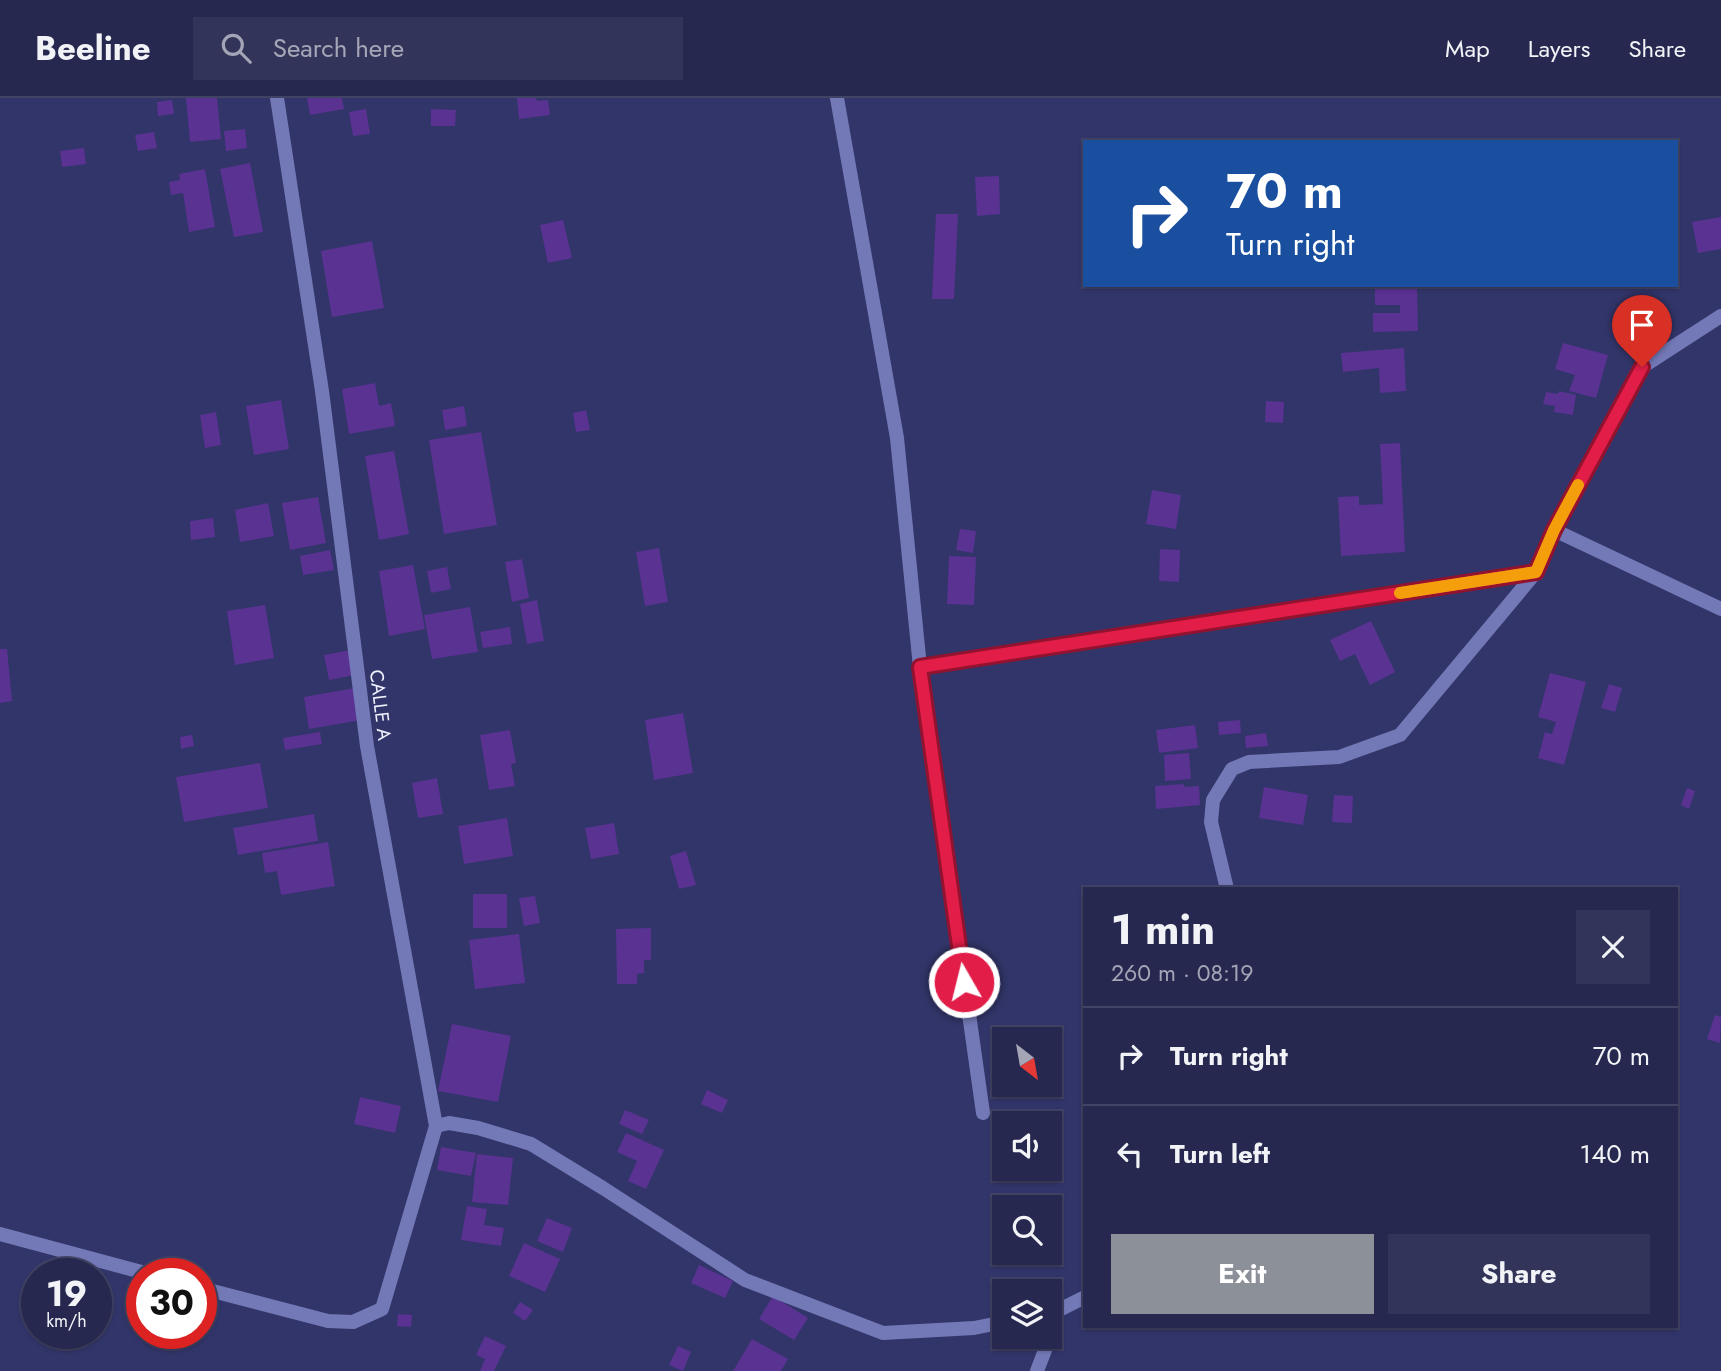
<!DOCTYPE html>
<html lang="en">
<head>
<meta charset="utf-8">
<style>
	:root { --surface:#26284f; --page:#323459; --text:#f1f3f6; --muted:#a4a6b7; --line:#424466; --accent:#8c9099 }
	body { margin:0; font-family:Jost,sans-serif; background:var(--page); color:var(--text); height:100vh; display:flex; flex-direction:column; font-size:26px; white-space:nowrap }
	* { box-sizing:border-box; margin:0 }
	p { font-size:23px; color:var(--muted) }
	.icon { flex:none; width:38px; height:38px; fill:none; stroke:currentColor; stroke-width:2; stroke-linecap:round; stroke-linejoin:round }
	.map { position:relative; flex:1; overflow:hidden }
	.details { position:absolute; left:1083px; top:789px; width:595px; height:441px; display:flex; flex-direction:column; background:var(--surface); border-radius:0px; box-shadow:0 2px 5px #0004,0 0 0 2px var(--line) }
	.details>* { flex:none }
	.banner { position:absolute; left:1083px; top:42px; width:595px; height:147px; border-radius:0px; box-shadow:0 2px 5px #0004,0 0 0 2px var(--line); background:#1a4fa0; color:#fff; overflow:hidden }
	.needle { width:46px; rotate:149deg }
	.buttons { position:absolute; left:992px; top:929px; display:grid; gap:14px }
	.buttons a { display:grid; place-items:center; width:70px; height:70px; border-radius:0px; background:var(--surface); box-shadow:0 2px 5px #0004,0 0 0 2px var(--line); font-size:35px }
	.speed { position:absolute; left:21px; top:1160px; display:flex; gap:14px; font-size:35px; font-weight:700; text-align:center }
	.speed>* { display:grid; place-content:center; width:91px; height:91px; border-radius:50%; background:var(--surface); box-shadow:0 2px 5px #0004,0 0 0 2px var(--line); line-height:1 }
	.speed small { font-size:18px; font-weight:400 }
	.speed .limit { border:10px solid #d22; background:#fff; color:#111 }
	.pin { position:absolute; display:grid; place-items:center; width:60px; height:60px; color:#fff; margin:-72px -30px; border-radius:50% 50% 50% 0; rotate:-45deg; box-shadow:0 0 7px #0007 }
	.pin .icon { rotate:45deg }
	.me { position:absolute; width:77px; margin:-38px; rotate:352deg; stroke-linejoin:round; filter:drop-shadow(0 0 5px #0008) }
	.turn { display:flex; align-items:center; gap:24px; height:147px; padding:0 28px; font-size:32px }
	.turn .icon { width:91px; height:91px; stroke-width:2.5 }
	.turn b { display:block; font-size:49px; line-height:60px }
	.round { display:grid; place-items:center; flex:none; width:74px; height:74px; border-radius:0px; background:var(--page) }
	.overview { display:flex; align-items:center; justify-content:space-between; height:119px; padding:0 28px }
	h1 { font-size:42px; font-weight:700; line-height:52px }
	.button { display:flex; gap:14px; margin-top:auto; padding:14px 28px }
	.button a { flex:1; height:80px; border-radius:0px; background:var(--accent); color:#fff; font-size:28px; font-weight:700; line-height:80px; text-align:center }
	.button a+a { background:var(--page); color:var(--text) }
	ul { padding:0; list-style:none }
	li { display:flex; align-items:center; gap:21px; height:98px; padding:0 28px; border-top:2px solid var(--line) }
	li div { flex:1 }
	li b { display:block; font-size:26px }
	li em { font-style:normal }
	header { display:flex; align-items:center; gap:42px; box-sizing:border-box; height:98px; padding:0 35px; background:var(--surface); border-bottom:2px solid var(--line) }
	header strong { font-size:33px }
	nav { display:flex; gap:38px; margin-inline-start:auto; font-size:24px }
	.search { width:490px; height:63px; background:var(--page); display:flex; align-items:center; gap:18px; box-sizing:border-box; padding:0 24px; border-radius:0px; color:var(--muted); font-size:26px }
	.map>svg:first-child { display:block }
	.building { fill:#593292 }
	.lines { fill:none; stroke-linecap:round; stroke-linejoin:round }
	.street { stroke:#7379b7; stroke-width:14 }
	.route-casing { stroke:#92132f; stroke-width:18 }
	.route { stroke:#e11d48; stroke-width:12 }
	.slow { stroke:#f59e0b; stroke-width:12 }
	.labels { text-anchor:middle; stroke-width:6; stroke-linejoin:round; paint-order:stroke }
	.street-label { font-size:19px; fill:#eff1fe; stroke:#323569 }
</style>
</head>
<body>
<header>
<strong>Beeline</strong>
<div class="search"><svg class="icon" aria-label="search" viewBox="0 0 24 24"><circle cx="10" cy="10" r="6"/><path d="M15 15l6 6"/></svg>Search here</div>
<nav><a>Map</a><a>Layers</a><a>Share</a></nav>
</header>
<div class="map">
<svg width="1721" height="1273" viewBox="0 0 1721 1273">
	<rect width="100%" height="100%" fill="#323569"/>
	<g class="building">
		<path d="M186,0h31l4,41 -31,3z"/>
		<path d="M307,0h35l2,11 -34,6z"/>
		<path d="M517,0h19l1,3 11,-1 2,15 -31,4z"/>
		<path d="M172,2l2,14 -16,2 -1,-14z"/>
		<path d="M366,11l4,25 -17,2 -4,-24z"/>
		<path d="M431,11l25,1 -1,16h-24z"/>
		<path d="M245,31l2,19 -21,3 -2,-20z"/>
		<path d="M154,34l3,16 -19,3 -3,-16z"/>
		<path d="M84,50l2,16 -24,3 -2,-16z"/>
		<path d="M250,65l13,69 -29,5 -14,-68z"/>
		<path d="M205,71l10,58 -26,5 -6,-39 -12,2 -2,-13 11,-2 -1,-6z"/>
		<path d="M999,78l1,38 -23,2 -2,-39z"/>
		<path d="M936,116h22l-4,85h-22z"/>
		<path d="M1721,119v32l-23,4 -6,-31z"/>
		<path d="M563,122l9,38 -24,5 -8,-38z"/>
		<path d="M372,143l12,67 -52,9 -11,-66z"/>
		<path d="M1375,187h42l1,46 -45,1v-19h27v-8h-25z"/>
		<path d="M1563,245l45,12 -12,43 -27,-7 6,-16 -20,-6z"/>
		<path d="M1404,250l2,43 -26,2 -1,-25 -36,4 -2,-19z"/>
		<path d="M375,285l4,23 12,-3 4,23 -46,8 -7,-45z"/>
		<path d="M1559,293l17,4 -3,20 -19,-3 1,-6 -12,-2 3,-12 12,2z"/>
		<path d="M281,302l8,49 -35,6 -8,-49z"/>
		<path d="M1266,303l18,1 -1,21 -18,-1z"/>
		<path d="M464,308l3,20 -22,4 -3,-20z"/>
		<path d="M586,312l4,20 -14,2 -3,-19z"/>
		<path d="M216,314l5,33 -16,3 -5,-33z"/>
		<path d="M481,334l16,93 -53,9 -15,-94z"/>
		<path d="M1400,345l5,109 -64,4 -3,-59 21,-1v9l24,-1 -3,-60z"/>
		<path d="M394,353l15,83 -30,6 -14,-84z"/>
		<path d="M1152,392l29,5 -5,34 -30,-5z"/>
		<path d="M318,399l8,46 -36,7 -8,-47z"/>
		<path d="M268,405l6,33 -34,6 -5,-32z"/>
		<path d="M213,420l2,19 -24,3 -1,-19z"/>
		<path d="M960,431l16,2 -3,22 -17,-3z"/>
		<path d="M659,450l9,54 -23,4 -9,-54z"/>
		<path d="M1160,451l20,1 -1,32 -20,-1z"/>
		<path d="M330,452l4,20 -31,5 -3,-19z"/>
		<path d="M949,458l27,1 -2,48 -27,-1z"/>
		<path d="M522,461l7,39 -17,4 -7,-40z"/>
		<path d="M413,467l12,64 -36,7 -10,-65z"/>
		<path d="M447,469l4,22 -20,4 -4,-22z"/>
		<path d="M537,502l7,41 -17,3 -7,-40z"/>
		<path d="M265,507l9,53 -39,7 -8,-54z"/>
		<path d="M470,509l8,45 -46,7 -8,-44z"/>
		<path d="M1371,523l24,51 -25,13 -15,-31 -15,7 -10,-21z"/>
		<path d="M510,529l2,17 -29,4 -3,-16z"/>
		<path d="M0,551h7l5,52 -12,2z"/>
		<path d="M351,552l4,25 -26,5 -5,-25z"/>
		<path d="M1550,575l36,9 -22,83 -26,-7 7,-26 7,2 4,-12 -18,-5z"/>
		<path d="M1609,586l13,4 -7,24 -14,-4z"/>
		<path d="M355,590l6,32 -52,9 -5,-32z"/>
		<path d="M683,615l10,60 -39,7 -9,-60z"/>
		<path d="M1240,622l1,13 -22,2 -1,-13z"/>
		<path d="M1195,627l3,23 -39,5 -3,-23z"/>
		<path d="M510,632l6,33 -5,1 4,22 -26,4 -9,-55z"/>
		<path d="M320,634l2,12 -37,6 -2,-12z"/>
		<path d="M1266,635l2,13 -22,2 -1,-12z"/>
		<path d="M192,637l2,11 -13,3 -1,-12z"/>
		<path d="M1189,655l2,26 -26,2 -1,-26z"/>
		<path d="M260,665l8,45 -84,14 -8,-45z"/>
		<path d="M437,680l6,36 -25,4 -6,-35z"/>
		<path d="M1184,686v3l15,-1 1,19 -44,4 -1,-23z"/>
		<path d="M1264,689l44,8 -5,30 -44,-7z"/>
		<path d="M1687,690l8,3 -6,18 -8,-4z"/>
		<path d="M1334,697l19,1 -1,27 -20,-1z"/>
		<path d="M314,716l4,27 -80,14 -5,-27z"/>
		<path d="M507,720l6,38 -49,8 -6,-38z"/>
		<path d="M614,725l5,31 -28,5 -6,-31z"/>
		<path d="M328,744l7,44 -54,9 -4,-24 -12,2 -3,-20z"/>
		<path d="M686,753l10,34 -17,4 -9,-33z"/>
		<rect x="473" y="796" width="34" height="34"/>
		<path d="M535,798l5,27 -16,3 -5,-28z"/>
		<path d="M651,830v32h-7v13l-7,1v10h-20l-1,-55z"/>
		<path d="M519,836l6,49 -50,6 -6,-49z"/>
		<path d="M1715,917l6,2 -1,26 -13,-4z"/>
		<path d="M452,926l59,12 -13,66 -60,-11z"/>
		<path d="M707,992l21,10 -6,13 -21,-9z"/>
		<path d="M360,999l41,9 -6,27 -41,-9z"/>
		<path d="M625,1012l24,10 -7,14 -23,-10z"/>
		<path d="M626,1035l38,17 -18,39 -18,-8 9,-20 -20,-9z"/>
		<path d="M441,1049l35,6 -5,23 -34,-6z"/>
		<path d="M477,1056l36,4 -5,47 -36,-3z"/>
		<path d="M467,1108l20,3 -3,16 20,3 -3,18 -40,-6z"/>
		<path d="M547,1120l25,10 -9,24 -26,-11z"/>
		<path d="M524,1145l36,16 -15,33 -36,-16z"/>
		<path d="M699,1167l34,16 -8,17 -34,-15z"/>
		<path d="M773,1198l35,22 -14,22 -35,-21z"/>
		<path d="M520,1204l13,8 -8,11 -12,-8z"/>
		<path d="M398,1216l14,1 -1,12 -14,-1z"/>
		<path d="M485,1238l21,10 -12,25h-14l5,-12 -9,-4z"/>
		<path d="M752,1241l36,20 -7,12h-48z"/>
		<path d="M678,1248l13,6 -8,19 -14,-6z"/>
	</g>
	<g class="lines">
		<g class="street">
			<path d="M837,0l60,340 23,229 63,446"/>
			<path d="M1554,432l167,79"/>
			<path d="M920,569l616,-95"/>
			<path d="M1227,791l-16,-67 2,-22 19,-31 17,-7 90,-5 61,-22 136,-163 18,-42 88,-163 79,-51"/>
			<path d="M436,1028l13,-3 29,5 53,16 72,44 142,92 138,53 91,-5 30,-6"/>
			<path d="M0,1136l149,40"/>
			<path d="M201,1190l127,33 25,1 29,-13 54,-183 -69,-380 -45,-355 -45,-293"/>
			<path d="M1050,1214l9,-2 26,-13"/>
			<path d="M1037,1273l13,-34"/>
		</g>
	</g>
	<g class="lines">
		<g class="route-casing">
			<path id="route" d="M964,884l-44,-315 616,-95 18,-42 88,-163"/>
		</g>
		<use href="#route" class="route"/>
		<path class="slow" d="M1400,495l136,-21 18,-42 24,-45"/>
	</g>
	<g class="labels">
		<g class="street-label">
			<text transform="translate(381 607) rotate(83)" y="7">CALLE A</text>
		</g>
	</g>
</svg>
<div class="buttons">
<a><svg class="needle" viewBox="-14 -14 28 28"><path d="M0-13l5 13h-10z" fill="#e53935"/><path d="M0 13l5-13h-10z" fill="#a4a6b7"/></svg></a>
<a><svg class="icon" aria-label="sound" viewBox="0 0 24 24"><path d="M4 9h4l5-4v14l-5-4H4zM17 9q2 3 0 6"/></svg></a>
<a><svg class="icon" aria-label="search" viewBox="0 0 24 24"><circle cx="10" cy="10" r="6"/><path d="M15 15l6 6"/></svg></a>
<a><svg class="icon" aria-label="layers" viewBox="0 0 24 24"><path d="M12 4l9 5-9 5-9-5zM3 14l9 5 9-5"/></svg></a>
</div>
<div class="speed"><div>19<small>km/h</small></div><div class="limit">30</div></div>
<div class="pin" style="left:1642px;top:269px;background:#d93025"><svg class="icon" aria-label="arrive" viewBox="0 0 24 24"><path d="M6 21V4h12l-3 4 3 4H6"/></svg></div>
<svg class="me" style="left:964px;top:884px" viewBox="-20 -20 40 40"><circle r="17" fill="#e11d48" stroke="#fff" stroke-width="3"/><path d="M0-11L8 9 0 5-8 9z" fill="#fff"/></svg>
<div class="banner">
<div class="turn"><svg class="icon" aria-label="right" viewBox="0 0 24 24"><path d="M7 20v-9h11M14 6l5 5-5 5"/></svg><div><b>70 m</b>Turn right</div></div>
</div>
<section class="details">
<div class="overview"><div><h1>1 min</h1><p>260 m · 08:19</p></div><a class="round"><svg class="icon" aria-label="close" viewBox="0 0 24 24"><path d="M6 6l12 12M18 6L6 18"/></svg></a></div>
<ul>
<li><svg class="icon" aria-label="right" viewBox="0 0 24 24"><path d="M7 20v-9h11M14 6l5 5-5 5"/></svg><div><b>Turn right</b></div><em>70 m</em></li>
<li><svg class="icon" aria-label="left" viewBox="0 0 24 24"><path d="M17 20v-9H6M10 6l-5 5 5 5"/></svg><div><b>Turn left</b></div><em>140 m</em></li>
</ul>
<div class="button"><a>Exit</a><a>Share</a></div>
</section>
</div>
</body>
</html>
